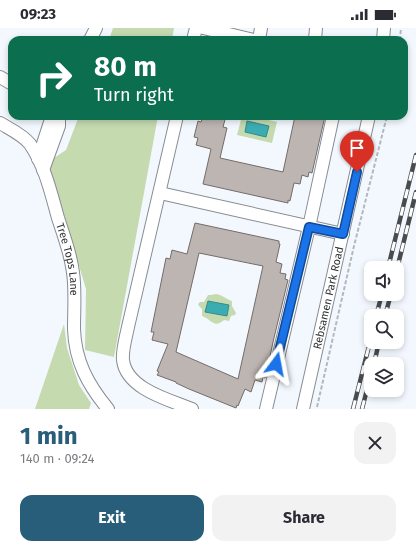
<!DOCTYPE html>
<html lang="en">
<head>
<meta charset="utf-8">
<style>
	:root { --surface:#fff; --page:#f2f2f3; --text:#2b2b33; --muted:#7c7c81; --accent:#285e79 }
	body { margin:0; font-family:"Fira Sans",sans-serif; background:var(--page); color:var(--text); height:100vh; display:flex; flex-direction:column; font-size:15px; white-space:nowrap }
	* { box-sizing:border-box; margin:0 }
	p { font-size:13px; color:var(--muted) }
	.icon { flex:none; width:22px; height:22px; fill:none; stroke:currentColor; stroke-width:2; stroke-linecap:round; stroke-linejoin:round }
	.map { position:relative; height:381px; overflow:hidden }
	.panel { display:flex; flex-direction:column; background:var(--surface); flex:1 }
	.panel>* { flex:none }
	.guide { position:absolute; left:8px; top:8px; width:400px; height:84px; border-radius:12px; box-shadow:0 2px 6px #0003; background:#0b6e4f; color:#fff; overflow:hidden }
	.fabs { position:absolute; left:364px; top:233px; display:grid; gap:8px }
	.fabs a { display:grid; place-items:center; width:40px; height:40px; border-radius:8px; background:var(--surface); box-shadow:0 2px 6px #0003; font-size:20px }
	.pin { position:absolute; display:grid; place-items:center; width:34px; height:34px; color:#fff; margin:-41px -17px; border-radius:50% 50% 50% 0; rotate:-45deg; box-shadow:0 0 4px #0007 }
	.pin .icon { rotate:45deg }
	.me { position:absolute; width:44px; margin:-22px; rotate:13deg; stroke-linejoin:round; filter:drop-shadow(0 0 3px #0008) }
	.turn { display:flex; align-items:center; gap:14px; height:84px; padding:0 20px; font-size:18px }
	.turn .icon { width:52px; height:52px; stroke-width:2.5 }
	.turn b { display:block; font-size:28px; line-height:34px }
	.round { display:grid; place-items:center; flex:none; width:42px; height:42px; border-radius:12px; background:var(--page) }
	.headline { display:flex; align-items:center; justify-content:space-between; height:68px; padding:0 20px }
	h1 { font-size:24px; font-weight:700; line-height:30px; color:var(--accent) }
	.primary-button { display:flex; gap:8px; margin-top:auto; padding:8px 20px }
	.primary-button a { flex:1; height:46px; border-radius:12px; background:var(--accent); color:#fff; font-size:16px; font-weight:700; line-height:46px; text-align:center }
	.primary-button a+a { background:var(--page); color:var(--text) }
	.status { display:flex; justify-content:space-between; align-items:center; height:28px; padding:0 20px; background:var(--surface); direction:ltr }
	.status svg { height:11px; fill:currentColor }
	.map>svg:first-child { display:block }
	.green { fill:#c6dab0 }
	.water { fill:#3badb2; stroke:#38888c }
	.building { fill:#bdb5b1; stroke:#736c68; fill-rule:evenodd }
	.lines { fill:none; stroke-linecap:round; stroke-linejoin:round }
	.minor-casing { stroke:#888c93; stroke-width:14 }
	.path { stroke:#b4b8be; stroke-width:2; stroke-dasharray:4 2; stroke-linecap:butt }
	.minor { stroke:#fff; stroke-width:12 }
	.rail-casing { stroke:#494c4e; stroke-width:4.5 }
	.rail { stroke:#fff; stroke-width:3; stroke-dasharray:9; stroke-linecap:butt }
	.route-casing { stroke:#114b97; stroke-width:10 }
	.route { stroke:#1a73e8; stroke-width:7 }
	.labels { text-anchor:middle; stroke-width:3; stroke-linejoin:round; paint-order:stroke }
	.street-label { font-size:11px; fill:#313335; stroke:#fff }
</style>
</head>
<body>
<div class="status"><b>09:23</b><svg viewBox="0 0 49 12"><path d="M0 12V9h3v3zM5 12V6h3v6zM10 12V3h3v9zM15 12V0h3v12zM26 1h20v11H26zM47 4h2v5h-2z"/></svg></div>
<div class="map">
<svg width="416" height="381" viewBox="0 0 416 381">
	<rect width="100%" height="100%" fill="#f3f8ff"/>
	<g class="green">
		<path d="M113,0h61l-2,12h-63z"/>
		<path d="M79,88h79l-44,241 -29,-7 1,-61 -38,-127 18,-12z"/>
		<path d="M242,88h9l26,6 -5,21 -35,-8z"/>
		<path d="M216,266c7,1 10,5 16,7v5l4,7 -1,2 -4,1 -2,5 -5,-1c-10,9 -13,-1 -22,-4v-7l-3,-3 -1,-2 2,-2h4l4,-7h3z"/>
		<path d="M64,296l3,24 12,37 12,18 -2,6h-54z"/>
	</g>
	<g class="water">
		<path d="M247,93l22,5 -3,11 -21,-5z"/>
		<path d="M208,273l21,4 -2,11 -22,-4z"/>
	</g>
	<g class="building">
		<path d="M203,88h23l-3,11 4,1 -7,30 63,14 12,-56h30l-13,57 -3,-1 -1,5 -6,-2 -2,9 -6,-1 -4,18 -2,-1v3l-85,-19 8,-35 -15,-4 2,-7 -4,-1 4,-16 3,1z"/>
		<path d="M195,195l84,18v3h1l-4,18 6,2 -2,9 6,1 -1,5 3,1 -15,62 -6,29 -2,7 -2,-1 -1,5 -7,-2 -4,12 -6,-3 -7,17 -1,-1 -1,3 -47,-19 -13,-6v-1l-19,-7 2,-3 -2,-1 11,-27 -16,-4 2,-8h-3l15,-74 4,1 2,-9 15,4zM199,225l64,13 -25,113 -62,-27z"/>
	</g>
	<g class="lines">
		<g class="minor-casing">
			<g id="minor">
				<path d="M203,0l51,12"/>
				<path d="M90,12l6,-12"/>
				<path d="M193,12l3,-12"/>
				<path d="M259,12l2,-12"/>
				<path d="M315,12l1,-12"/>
				<path d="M383,12l1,-12"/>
				<path d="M0,49l12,7"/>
				<path d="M177,88l-49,211c-2,10 -6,23 -5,33 3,29 47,40 69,49"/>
				<path id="s1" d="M0,95c10,6 23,12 30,21 15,22 21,49 28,74 7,21 15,43 16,65 1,16 0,31 0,46 1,32 14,56 34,80"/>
				<path d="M38,131l14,-43"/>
				<path d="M43,142l16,-44v-10"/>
				<path d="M160,165l183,41"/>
				<path d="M266,381l43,-182 24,-111"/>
				<path id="s2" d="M303,381l66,-293"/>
			</g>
		</g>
		<g class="path">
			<path d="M400,12l1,-12"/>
			<path d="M317,379l37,-161 33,-130"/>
		</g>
		<use href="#minor" class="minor"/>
		<g class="rail-casing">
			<g id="rail">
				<path d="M388,240l28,-113"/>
				<path d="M397,241l19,-77"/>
				<path d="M376,288l6,-22"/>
				<path d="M385,288l6,-22"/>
				<path d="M374,336l5,-22"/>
				<path d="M353,381l18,-71"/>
				<path d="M362,381l9,-35"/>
			</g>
		</g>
		<use href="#rail" class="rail"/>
	</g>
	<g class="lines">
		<g class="route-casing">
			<path id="route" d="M276,336l33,-137 34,7 14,-62"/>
		</g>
		<use href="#route" class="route"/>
	</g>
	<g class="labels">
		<g class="street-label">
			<text dy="4" stroke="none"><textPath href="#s1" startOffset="159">Tree Tops Lane</textPath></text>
			<text dy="4" stroke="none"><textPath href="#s2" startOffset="114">Rebsamen Park Road</textPath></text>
		</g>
	</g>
</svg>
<div class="fabs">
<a><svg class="icon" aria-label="sound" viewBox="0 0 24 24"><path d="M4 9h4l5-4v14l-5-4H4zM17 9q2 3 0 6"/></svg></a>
<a><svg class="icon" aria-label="search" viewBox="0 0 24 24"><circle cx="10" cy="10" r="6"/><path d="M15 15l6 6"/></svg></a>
<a><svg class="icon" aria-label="layers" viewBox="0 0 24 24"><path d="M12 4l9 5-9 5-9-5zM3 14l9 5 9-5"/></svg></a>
</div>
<div class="pin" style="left:357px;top:144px;background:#d93025"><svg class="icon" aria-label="arrive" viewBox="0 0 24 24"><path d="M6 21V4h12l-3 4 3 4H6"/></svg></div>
<svg class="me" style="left:276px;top:336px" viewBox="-20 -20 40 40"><path d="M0-17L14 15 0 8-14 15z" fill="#1a73e8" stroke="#fff" stroke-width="4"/></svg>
<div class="guide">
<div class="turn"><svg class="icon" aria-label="right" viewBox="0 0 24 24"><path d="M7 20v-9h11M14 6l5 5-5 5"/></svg><div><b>80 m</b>Turn right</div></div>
</div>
</div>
<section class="panel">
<div class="headline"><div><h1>1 min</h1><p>140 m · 09:24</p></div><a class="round"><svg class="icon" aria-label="close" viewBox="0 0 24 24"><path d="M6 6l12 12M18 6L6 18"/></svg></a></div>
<div class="primary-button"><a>Exit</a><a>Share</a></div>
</section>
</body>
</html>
